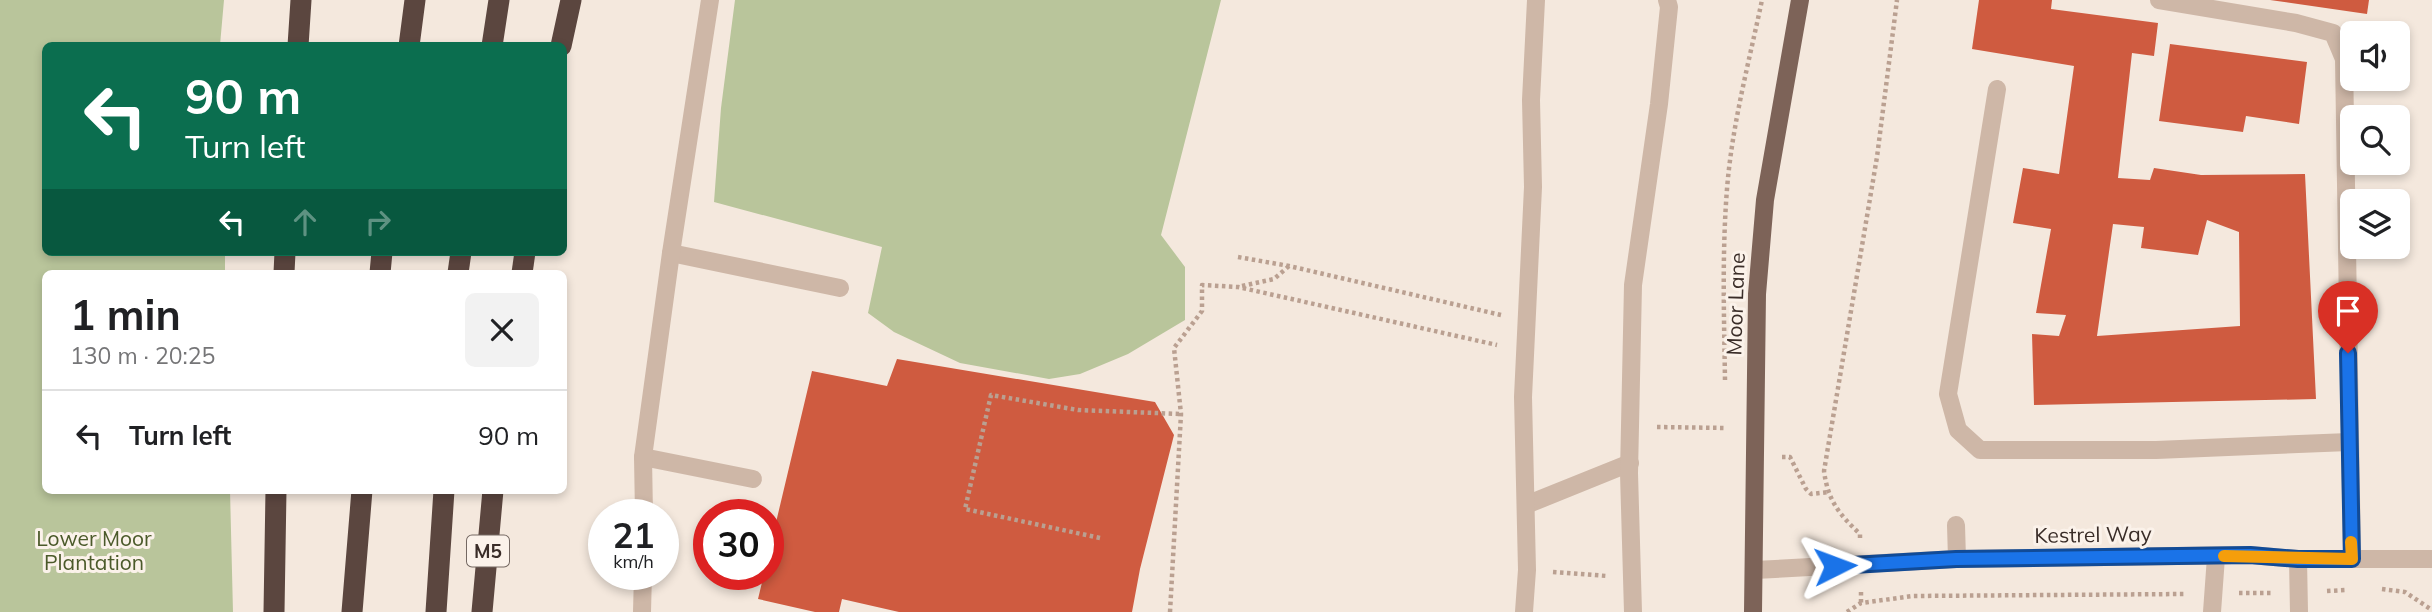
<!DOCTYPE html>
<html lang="en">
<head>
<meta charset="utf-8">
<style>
	:root { --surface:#fff; --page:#f2f2f2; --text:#202124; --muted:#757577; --line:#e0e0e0 }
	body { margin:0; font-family:Mulish,sans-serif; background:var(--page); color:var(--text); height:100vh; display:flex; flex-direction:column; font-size:26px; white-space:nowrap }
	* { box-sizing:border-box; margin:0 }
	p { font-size:23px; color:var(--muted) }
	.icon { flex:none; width:38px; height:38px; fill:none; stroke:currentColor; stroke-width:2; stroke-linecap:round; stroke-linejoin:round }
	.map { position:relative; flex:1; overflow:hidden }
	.panel { position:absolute; left:42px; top:270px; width:525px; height:224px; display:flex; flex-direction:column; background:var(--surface); border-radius:10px; box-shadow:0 4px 10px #0003 }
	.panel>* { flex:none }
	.hud { position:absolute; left:42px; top:42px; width:525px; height:214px; border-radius:10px; box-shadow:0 4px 10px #0003; background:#0b6e4f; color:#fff; overflow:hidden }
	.fabs { position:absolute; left:2340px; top:21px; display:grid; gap:14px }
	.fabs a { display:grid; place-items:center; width:70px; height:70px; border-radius:10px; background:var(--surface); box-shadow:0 4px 10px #0003; font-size:35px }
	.speed { position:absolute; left:588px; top:499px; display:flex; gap:14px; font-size:35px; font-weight:700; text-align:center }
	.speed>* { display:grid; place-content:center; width:91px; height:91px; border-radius:50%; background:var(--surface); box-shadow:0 4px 10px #0003; line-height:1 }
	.speed small { font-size:18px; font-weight:400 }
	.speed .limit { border:10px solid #d22; background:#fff; color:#111 }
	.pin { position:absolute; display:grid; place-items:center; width:60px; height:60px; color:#fff; margin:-72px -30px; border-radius:50% 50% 50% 0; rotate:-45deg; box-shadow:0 0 7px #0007 }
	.pin .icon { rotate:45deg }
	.me { position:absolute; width:77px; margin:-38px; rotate:87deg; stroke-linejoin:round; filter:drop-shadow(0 0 5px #0008) }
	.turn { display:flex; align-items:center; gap:24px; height:147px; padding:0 28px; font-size:32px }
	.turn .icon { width:91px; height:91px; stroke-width:2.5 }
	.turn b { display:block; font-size:49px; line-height:60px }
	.lanes { display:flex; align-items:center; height:66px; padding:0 28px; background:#0003; justify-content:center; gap:35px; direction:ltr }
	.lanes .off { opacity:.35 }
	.round { display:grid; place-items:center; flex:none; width:74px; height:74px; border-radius:10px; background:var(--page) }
	.overview { display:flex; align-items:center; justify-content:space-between; height:119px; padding:0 28px }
	h1 { font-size:42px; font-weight:700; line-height:52px }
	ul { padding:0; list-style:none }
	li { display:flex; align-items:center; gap:21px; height:91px; padding:0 28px; border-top:2px solid var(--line) }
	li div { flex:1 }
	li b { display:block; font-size:26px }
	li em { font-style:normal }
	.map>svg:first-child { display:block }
	.green { fill:#b9c59b }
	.building { fill:#cf5b40; fill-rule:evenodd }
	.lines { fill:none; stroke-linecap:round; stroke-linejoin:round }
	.path { stroke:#baa091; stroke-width:4.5; stroke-dasharray:3.5 3.5; stroke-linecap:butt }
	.minor { stroke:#ceb7a7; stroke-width:18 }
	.major { stroke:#7d6358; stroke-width:18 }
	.highway { stroke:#5b463f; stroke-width:21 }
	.route-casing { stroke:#114b97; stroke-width:18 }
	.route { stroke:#1a73e8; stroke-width:12 }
	.slow { stroke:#f59e0b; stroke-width:12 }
	.labels { text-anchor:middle; stroke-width:6; stroke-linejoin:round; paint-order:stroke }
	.shield { fill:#fbf2ea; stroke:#746862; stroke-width:2 }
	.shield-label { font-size:19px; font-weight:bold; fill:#3a2d28 }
	.street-label { font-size:21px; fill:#3a2d28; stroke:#fbf2ea }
	.park-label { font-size:21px; fill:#4b5a2a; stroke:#fbf2ea }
</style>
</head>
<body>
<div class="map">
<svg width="2432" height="612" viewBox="0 0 2432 612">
	<rect width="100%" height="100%" fill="#f4e8dd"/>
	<g class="green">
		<path d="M0,0h224l-4,45 -174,1v206h179v21h-179v217h184l3,122h-233z"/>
		<path d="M735,0h486l-60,235 24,32v53l-57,34 -48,20 -31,5 -89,-16 -66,-31 -26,-19 14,-66 -168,-45 7,-94z"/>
	</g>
	<g class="building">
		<path d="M1979,0h73l-1,9 107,14 -4,33 -22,-3 -14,125 32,2 4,-12 47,7 104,-1 11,225 -282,6 -2,-71 27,2 7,-21 -30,-2 15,-84 -38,-6 10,-55 36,6 15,-108 -102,-17zM2207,220l32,12 1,94 -143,10 16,-112 31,3 -3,21 57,7z"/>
		<path d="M2270,0h99l-2,14z"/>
		<path d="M2170,44l137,18 -8,62 -53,-8 -3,16 -84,-11z"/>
		<path d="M897,359l258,43 19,33 -34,134 -8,43h-233l-57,-13 -3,13h-24l-57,-13 6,-25h4v-18l44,-185 75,15z"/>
	</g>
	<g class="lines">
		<g class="path">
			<path d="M1238,257l51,9 212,49"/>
			<path d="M1242,286l32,-7 15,-13"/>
			<path d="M1725,380c-1,-64 -3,-128 2,-191 5,-64 22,-127 35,-189"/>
			<path d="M1657,427l69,1"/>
			<path d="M1782,457h8l16,32 5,5 18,-2"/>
			<path d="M1100,538l-135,-29 26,-114 87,15 103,4"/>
			<path d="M1860,538v-4c-21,-20 -32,-33 -36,-63l53,-314 20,-157"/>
			<path d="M1553,572l54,4"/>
			<path d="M2382,589l23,3 27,18"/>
			<path d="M2327,591l19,-1"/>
			<path d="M1861,592v11"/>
			<path d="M2239,593h33"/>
			<path d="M1170,612l11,-198 -7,-66 28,-37v-26l36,2 259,58"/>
			<path d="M1847,612l14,-9 52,-7 272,-2"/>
		</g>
		<g class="minor">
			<path d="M2159,0l137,23 37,10 11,26 8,500"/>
			<path d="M1997,89l-49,305 10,36 22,20h176l193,-8"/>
			<path d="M671,253l169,35"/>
			<path d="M643,457l110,22"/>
			<path d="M1526,505l104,-42"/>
			<path d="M644,514l-1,-57 28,-204 39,-253"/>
			<path d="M1956,525l1,34"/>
			<path d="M2298,559l1,53"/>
			<path d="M1755,570l202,-11 293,-4 48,4h134"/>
			<path d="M642,612l1,-38"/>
			<path d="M1524,612l3,-42 -4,-173 10,-210 -2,-87 5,-100"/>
			<path d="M1633,612l-4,-139 4,-188 26,-181 10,-97 -2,-7"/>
			<path d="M2212,612l4,-55"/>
		</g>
		<path class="major" d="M1753,612l4,-318 8,-94 35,-200"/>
		<g class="highway">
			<path d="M298,46l3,-46"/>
			<path d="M409,46l6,-46"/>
			<path d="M492,46l7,-46"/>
			<path d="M561,46l10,-46"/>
			<path d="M284,273l1,-21"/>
			<path d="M380,273l2,-21"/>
			<path d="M458,273l3,-21"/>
			<path d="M522,273l3,-21"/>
			<path d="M274,612l2,-122"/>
			<path d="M352,612l10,-122"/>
			<path d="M436,612l8,-122"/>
			<path d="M482,612l11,-122"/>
		</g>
	</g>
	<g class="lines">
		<g class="route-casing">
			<path id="route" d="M1835,566l121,-7 294,-4 48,4h54l-4,-206"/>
		</g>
		<use href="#route" class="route"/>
		<path class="slow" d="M2224,556l128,3 -1,-17"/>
	</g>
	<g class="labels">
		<rect class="shield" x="467" y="535.5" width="42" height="31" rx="5"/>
		<g class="shield-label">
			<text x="488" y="558">M5</text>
		</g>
		<g class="street-label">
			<text transform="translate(1736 304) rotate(-88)" y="7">Moor Lane</text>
			<text transform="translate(2093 535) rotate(-1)" y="7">Kestrel Way</text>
		</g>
		<g class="park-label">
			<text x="94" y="546">Lower Moor<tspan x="94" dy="24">Plantation</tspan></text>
		</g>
	</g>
</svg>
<div class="fabs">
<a><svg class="icon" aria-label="sound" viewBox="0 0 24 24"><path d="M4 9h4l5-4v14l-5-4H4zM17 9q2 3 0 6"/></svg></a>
<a><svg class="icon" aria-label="search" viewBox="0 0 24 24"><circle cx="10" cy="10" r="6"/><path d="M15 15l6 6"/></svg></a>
<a><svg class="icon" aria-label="layers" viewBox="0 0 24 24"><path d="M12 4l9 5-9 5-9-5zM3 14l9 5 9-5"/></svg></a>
</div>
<div class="speed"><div>21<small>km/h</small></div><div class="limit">30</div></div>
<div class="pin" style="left:2348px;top:353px;background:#d93025"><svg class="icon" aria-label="arrive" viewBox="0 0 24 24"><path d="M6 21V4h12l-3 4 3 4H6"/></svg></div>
<svg class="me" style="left:1835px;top:566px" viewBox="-20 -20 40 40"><path d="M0-17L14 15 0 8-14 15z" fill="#1a73e8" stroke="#fff" stroke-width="4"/></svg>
<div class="hud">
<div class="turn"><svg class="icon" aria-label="left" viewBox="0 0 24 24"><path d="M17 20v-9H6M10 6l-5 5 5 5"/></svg><div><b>90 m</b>Turn left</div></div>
<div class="lanes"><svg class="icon" aria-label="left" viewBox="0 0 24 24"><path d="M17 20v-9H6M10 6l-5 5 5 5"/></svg><svg class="icon off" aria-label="ahead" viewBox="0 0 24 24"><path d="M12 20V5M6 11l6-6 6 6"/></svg><svg class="icon off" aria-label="right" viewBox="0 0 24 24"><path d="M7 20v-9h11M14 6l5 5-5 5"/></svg></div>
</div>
<section class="panel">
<div class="overview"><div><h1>1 min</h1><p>130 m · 20:25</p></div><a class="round"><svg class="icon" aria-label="close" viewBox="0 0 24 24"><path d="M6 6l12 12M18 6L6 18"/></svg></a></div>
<ul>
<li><svg class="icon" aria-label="left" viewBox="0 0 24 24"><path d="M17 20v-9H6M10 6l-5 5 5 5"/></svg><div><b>Turn left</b></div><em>90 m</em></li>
</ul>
</section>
</div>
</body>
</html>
